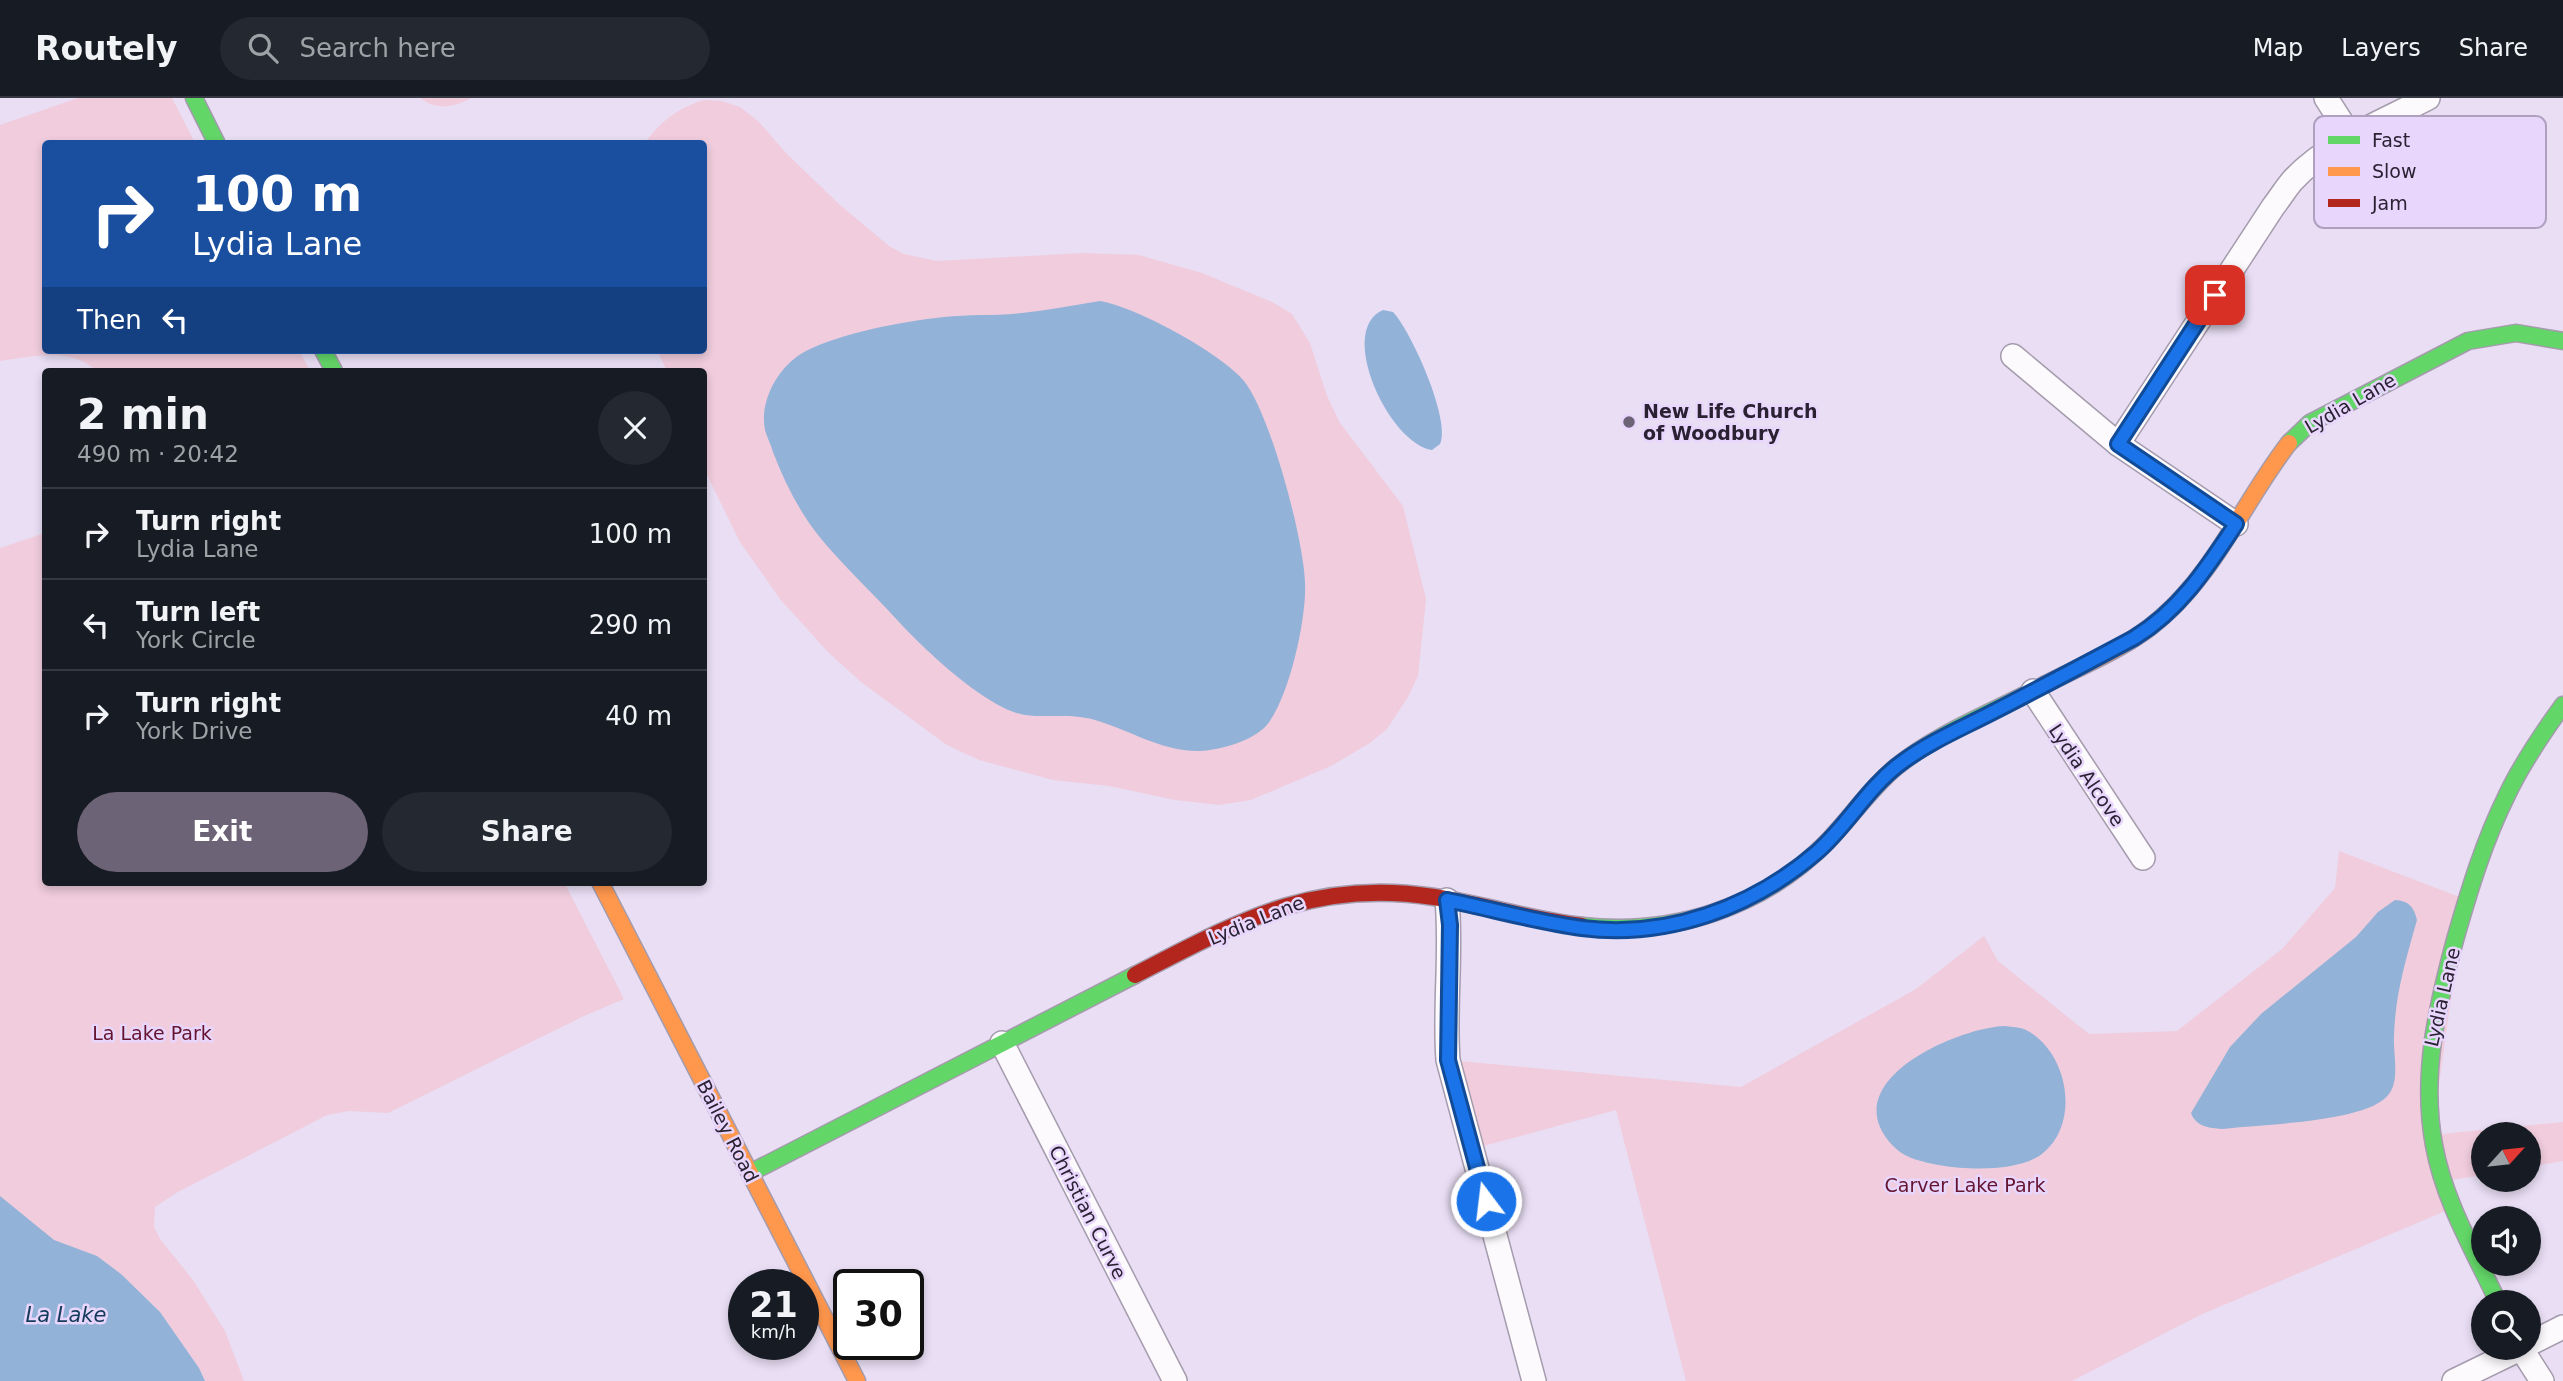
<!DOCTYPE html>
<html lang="en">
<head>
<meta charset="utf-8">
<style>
	:root { --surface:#171b24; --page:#242831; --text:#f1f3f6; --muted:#9ea1a6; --line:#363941; --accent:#6d6377 }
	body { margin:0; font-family:"DejaVu Sans",sans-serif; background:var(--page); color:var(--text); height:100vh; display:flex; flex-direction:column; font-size:26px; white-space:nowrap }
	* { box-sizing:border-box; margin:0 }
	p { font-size:23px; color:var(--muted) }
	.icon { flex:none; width:38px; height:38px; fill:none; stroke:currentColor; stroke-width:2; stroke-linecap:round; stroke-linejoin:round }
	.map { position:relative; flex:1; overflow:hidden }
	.sheet { position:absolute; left:42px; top:270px; width:665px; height:518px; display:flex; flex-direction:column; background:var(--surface); border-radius:7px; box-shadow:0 4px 10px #0003 }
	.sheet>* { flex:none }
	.top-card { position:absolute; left:42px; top:42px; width:665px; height:214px; border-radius:7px; box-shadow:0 4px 10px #0003; background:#1a4fa0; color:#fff; overflow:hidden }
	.needle { width:46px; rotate:63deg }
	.controls { position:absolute; left:2471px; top:1024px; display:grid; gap:14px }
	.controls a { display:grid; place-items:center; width:70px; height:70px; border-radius:50%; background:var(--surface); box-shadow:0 4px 10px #0003; font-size:35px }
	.speed { position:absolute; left:728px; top:1171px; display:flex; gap:14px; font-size:35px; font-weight:700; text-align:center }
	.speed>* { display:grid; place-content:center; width:91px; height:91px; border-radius:50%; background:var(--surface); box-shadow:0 4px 10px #0003; line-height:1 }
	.speed small { font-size:18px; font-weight:400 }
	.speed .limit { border:4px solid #111; border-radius:10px; background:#fff; color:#111 }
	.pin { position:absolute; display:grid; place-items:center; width:60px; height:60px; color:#fff; margin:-30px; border-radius:14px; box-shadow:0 4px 10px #0006 }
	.me { position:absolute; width:77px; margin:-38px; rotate:345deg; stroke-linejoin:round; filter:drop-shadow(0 0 5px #0008) }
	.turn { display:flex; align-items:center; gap:24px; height:147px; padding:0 35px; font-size:32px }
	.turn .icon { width:91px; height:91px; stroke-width:2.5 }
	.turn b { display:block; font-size:49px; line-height:60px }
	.then { display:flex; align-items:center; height:66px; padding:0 35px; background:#0003; gap:14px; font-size:26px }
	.round { display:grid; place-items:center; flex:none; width:74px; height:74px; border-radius:37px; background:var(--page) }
	.headline { display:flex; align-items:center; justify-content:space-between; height:119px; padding:0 35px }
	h1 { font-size:42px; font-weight:700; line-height:52px }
	.button { display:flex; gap:14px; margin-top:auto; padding:14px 35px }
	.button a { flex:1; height:80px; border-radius:42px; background:var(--accent); color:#fff; font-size:28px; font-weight:700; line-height:80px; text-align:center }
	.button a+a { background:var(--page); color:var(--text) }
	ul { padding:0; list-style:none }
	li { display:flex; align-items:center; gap:21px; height:91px; padding:0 35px; border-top:2px solid var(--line) }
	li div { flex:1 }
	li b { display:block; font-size:26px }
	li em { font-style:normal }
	header { display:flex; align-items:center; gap:42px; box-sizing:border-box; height:98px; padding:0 35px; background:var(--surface); border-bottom:2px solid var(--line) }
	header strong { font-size:33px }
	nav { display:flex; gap:38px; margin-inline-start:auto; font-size:24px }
	.search { width:490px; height:63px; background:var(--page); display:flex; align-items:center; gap:18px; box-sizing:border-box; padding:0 24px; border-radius:38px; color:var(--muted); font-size:26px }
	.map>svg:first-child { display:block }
	.green { fill:#f0ccdc }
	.water { fill:#92b2d8 }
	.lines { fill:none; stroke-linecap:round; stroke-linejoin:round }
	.street-casing { stroke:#a49bac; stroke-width:26 }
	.fast-casing { stroke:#a49bac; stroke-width:19 }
	.slow-casing { stroke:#a49bac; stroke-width:19 }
	.jam-casing { stroke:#a49bac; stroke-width:19 }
	.street { stroke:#fcfafd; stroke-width:23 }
	.fast { stroke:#63d668; stroke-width:16 }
	.slow { stroke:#ff974d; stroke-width:16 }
	.jam { stroke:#b3261e; stroke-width:16 }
	.route-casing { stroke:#114b97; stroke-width:18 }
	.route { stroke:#1a73e8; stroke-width:12 }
	.poi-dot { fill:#6d6377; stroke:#e8d6fc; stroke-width:2.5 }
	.labels { text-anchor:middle; stroke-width:5; stroke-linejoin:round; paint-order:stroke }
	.street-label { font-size:19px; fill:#2a2133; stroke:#e8d6fc }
	.poi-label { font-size:19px; font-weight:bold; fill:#2a2133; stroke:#e8d6fc; text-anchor:start }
	.park-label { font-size:19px; fill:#65142f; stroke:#e8d6fc }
	.water-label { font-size:21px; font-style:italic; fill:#143b5a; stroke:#e8d6fc }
	.key { fill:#e8d6fc; stroke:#afa0c0; stroke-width:2 }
	.key-label { font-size:19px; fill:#2a2133 }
</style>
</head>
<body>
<header>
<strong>Routely</strong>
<div class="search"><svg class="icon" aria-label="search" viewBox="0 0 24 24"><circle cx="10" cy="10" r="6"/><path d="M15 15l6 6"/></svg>Search here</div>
<nav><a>Map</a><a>Layers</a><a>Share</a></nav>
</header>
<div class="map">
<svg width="2563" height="1283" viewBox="0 0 2563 1283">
	<rect width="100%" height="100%" fill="#e9def4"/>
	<g class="green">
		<path d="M78,0h94l23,45 -149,1v206h253l11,21h-213c-28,-25 -63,-14 -97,-10v-236z"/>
		<path d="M421,0h50c-15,9 -36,13 -50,0z"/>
		<path d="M703,2l19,1 18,6 18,14 30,34 52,50 49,41 15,8 32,7 148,-8 55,2 63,18 70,29 20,12 18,29 17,53 13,27 63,83 23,93 -8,77 -10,21 -21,32 -17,14 -39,23 -80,34 -32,5 -44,-5 -66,-14 -56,-6 -74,-20 -32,-15 -86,-63 -33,-30 -48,-53 -40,-57 -36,-73v-98h-37l-10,-21h47v-206h-60c17,-23 33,-35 59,-44z"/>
		<path d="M45,435l1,349h518l60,117 -40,17 -196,97 -39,-2 -22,4 -151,78 -21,14 -1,20 6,12 33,41 32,51 19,50h-39l-6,-13 -39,-56 -39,-38 -27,-19 -94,126v-833z"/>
		<path d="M2339,753l126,48 -33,236 131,-13v39l-34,6v-33h-46v41l-38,6 10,26 -255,108 -128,66h-386l-70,-271 -144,39 -24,-89 293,27 175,-98 68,-53 14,25 91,73 88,-3 105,-82 53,-61z"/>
	</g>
	<g class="water">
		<path d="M1100,203c36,6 121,52 144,80 26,32 60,159 61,202 2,34 -16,117 -39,143 -14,15 -45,24 -66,25 -38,1 -70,-21 -105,-31 -23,-7 -47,-2 -70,-5 -38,-6 -100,-65 -126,-93 -26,-29 -56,-56 -81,-87 -19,-24 -34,-54 -45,-83 -2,-7 -6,-15 -8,-22 -6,-30 14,-65 41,-79 38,-19 95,-29 138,-34 26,-3 52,-1 78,-4 27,-3 52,-8 78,-12z"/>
		<path d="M1383,212l10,2c18,19 58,108 47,132l-8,6c-43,-6 -96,-120 -49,-140z"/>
		<path d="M2395,802c14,1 19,7 22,20 -11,39 -22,75 -23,116 -1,18 6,43 -5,58 -21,29 -130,30 -167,35 -12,-1 -26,-2 -31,-16l39,-66 31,-33 95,-77 22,-25z"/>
		<path d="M2005,928c7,1 15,1 21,4 42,22 55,92 17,123 -27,23 -103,17 -134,4 -12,-5 -24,-18 -29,-30 -24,-56 84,-100 125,-101z"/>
		<path d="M0,1098l54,44 43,16 24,18 39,38 39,56 6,13h-205z"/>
	</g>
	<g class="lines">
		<g class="street-casing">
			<g id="street">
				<path d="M2326,0l25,39"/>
				<path d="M2013,258l105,88 118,80"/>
				<path d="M2118,346l155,-237c7,-9 13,-19 20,-27 36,-38 89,-58 135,-82"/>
				<path d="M2033,593l110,167"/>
				<path d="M1447,802c5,53 -3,107 1,160l86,321"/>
				<path d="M1002,945l173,338"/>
				<path d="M2529,1246l34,-17"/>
				<path d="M2521,1250l21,33"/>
				<path d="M2454,1283l68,-33"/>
			</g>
		</g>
		<g class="fast-casing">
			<g id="fast">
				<path d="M194,0l23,46"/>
				<path d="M323,252l11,21"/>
				<path d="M2289,345l21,-20 158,-82 48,-8 47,8"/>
				<path d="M1582,828c91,10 181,-18 246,-85 23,-24 42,-52 68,-74 43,-35 100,-56 148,-82"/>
				<path d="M750,1075l385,-198"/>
				<path d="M2498,1204c-24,-51 -54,-101 -64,-157 -13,-70 3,-138 21,-205 14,-49 29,-99 52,-145 15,-32 35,-61 56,-90"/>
			</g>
		</g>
		<g class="slow-casing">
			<g id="slow">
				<path d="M2044,587c39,-20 83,-37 116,-66 57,-49 84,-118 129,-176"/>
				<path d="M600,784l257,499"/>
			</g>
		</g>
		<g class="jam-casing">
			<path id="jam" d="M1135,877c103,-53 178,-97 299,-78 50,8 98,23 148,29"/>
		</g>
		<use href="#street" class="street"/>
		<use href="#fast" class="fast"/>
		<use href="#slow" class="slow"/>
		<use href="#jam" class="jam"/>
	</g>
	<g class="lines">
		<g class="route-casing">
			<path id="route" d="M1486,1103l-38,-141 2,-135 -3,-25c45,9 90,22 135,28 86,11 171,-21 235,-76 31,-27 50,-64 84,-89 28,-21 61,-35 92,-51 47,-24 94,-49 141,-74 46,-28 73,-70 102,-114l-118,-80 97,-149"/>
		</g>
		<use href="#route" class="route"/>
	</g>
	<circle class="poi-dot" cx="1629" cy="324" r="7"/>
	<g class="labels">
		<g class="street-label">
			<text transform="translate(2350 305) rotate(-30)" y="7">Lydia Lane</text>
			<text transform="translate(2087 677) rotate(56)" y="7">Lydia Alcove</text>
			<text transform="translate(1256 822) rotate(-22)" y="7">Lydia Lane</text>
			<text transform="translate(2442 899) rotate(-77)" y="7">Lydia Lane</text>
			<text transform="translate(728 1033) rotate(63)" y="7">Bailey Road</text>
			<text transform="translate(1088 1114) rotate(63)" y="7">Christian Curve</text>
		</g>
		<g class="poi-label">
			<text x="1643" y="320">New Life Church<tspan x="1643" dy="22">of Woodbury</tspan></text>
		</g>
		<g class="park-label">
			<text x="152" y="942">La Lake Park</text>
			<text x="1965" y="1094">Carver Lake Park</text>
		</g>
		<g class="water-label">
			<text x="66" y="1224">La Lake</text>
		</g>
	</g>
	<rect x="2314" y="18" width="232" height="112" rx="10" class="key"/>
	<rect x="2328" y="38" width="32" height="8" fill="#63d668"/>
	<rect x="2328" y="69" width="32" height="9" fill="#ff974d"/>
	<rect x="2328" y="101" width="32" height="8" fill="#b3261e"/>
	<g class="key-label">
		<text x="2372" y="49">Fast</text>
		<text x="2372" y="80">Slow</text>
		<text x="2372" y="112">Jam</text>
	</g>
</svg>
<div class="controls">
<a><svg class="needle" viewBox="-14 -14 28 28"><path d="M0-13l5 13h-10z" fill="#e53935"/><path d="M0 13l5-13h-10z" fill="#9ea1a6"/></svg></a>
<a><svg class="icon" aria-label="sound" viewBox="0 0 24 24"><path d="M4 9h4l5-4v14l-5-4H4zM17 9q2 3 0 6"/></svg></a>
<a><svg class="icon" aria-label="search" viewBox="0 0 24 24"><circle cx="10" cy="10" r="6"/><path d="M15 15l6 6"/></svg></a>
</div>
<div class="speed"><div>21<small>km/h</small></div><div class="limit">30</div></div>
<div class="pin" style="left:2215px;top:197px;background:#d93025"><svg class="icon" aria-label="arrive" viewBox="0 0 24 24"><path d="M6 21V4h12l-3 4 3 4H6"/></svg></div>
<svg class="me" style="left:1486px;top:1103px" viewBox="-20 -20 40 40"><circle r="17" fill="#1a73e8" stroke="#fff" stroke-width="3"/><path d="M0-11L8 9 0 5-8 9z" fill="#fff"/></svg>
<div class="top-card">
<div class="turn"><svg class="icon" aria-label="right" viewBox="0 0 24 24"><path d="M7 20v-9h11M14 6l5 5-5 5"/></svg><div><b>100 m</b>Lydia Lane</div></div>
<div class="then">Then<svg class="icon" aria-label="left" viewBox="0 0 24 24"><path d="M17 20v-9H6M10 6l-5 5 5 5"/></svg></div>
</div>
<section class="sheet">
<div class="headline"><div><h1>2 min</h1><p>490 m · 20:42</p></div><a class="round"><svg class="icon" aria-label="close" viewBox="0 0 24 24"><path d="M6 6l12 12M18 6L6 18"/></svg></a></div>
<ul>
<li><svg class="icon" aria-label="right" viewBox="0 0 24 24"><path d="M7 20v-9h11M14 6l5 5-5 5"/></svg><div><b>Turn right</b><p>Lydia Lane</p></div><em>100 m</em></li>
<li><svg class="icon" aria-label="left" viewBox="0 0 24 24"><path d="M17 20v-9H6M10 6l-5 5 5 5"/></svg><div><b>Turn left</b><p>York Circle</p></div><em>290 m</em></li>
<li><svg class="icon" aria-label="right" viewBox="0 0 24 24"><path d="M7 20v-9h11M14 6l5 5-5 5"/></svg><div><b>Turn right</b><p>York Drive</p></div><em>40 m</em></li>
</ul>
<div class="button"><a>Exit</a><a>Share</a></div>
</section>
</div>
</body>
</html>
